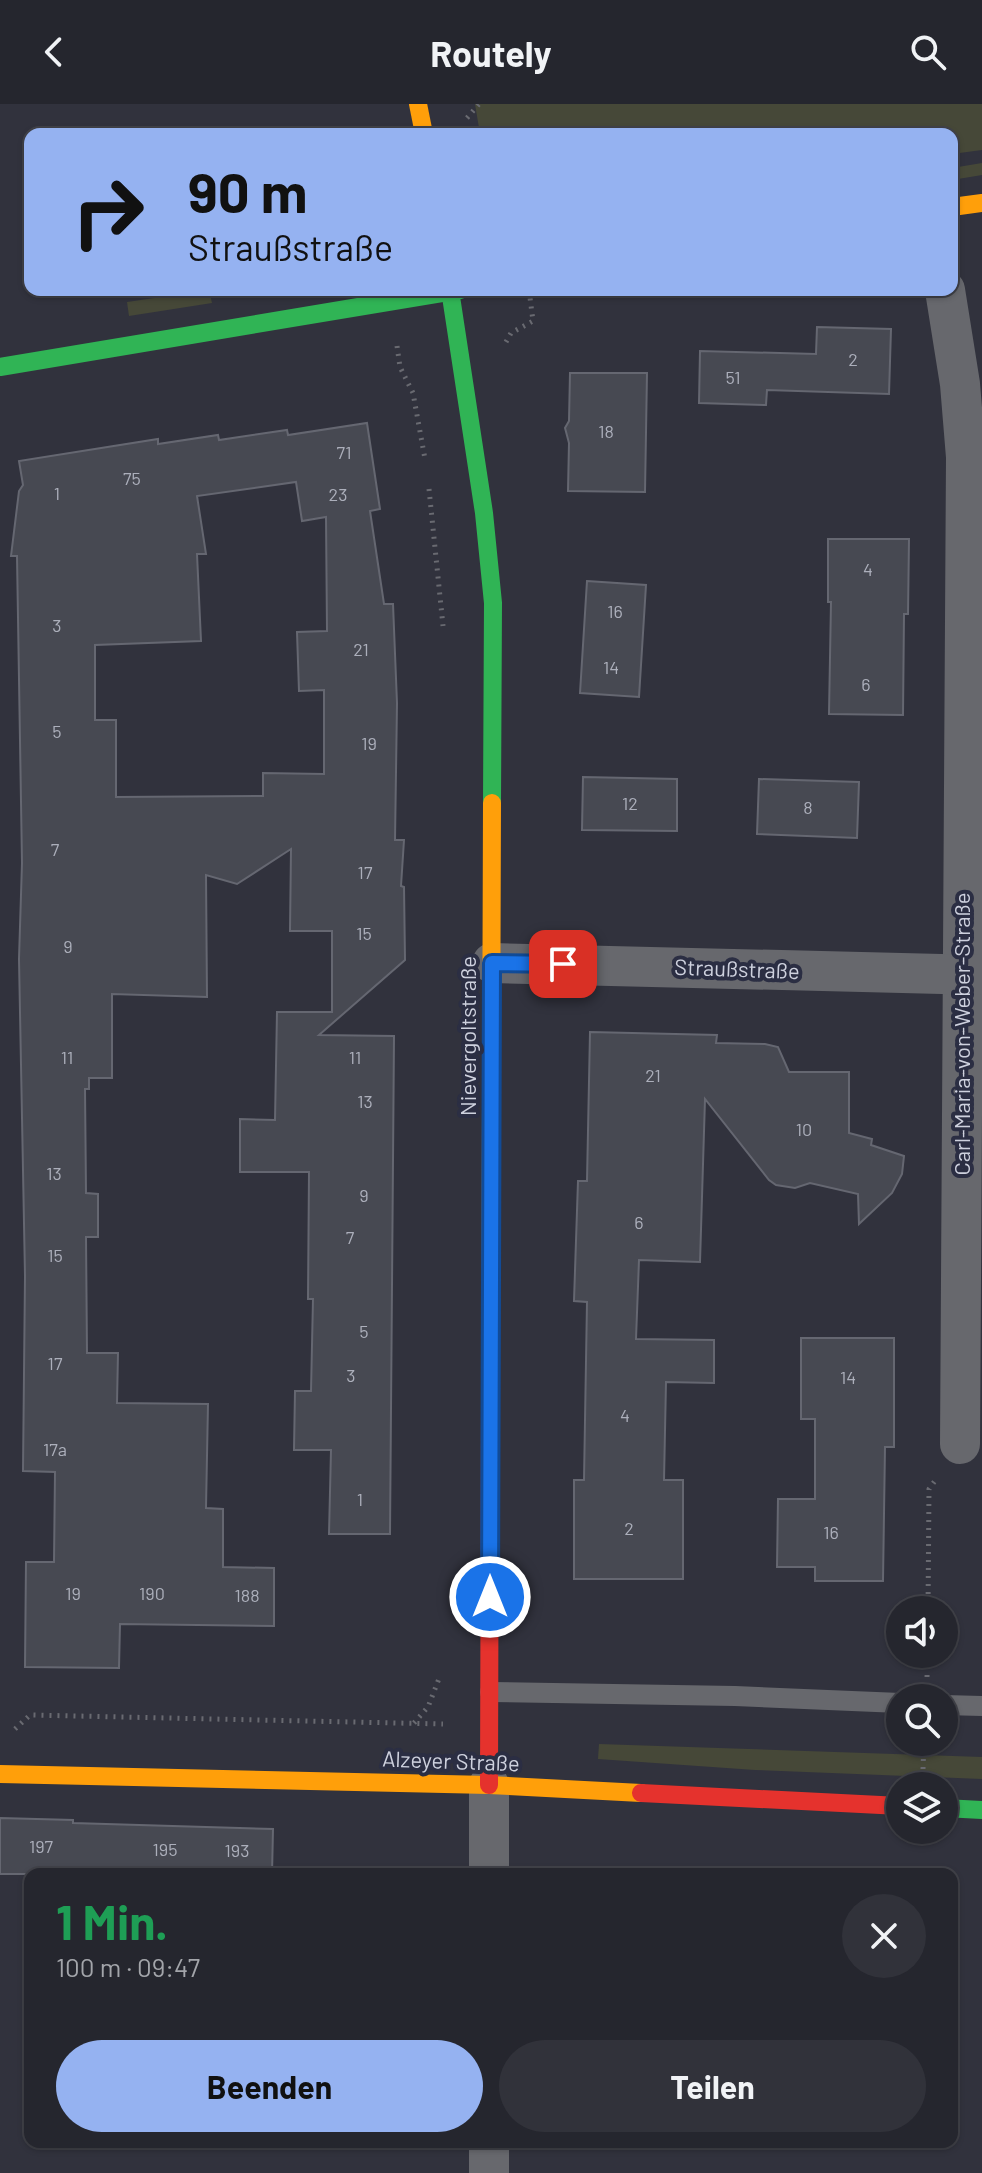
<!DOCTYPE html>
<html lang="de">
<head>
<meta charset="utf-8">
<style>
	:root { --surface:#25262e; --page:#31323a; --text:#f1f3f6; --muted:#a3a5aa; --line:#42434a; --accent:#95b2f1 }
	body { margin:0; font-family:Barlow,sans-serif; background:var(--page); color:var(--text); height:100vh; display:flex; flex-direction:column; font-size:30px; white-space:nowrap }
	* { box-sizing:border-box; margin:0 }
	p { font-size:26px; color:var(--muted) }
	.icon { flex:none; width:44px; height:44px; fill:none; stroke:currentColor; stroke-width:2; stroke-linecap:round; stroke-linejoin:round }
	.map { position:relative; flex:1; overflow:hidden }
	.sheet { position:absolute; left:24px; top:1764px; width:934px; height:280px; display:flex; flex-direction:column; background:var(--surface); border-radius:16px; box-shadow:0 2px 6px #0004,0 0 0 2px var(--line) }
	.sheet>* { flex:none }
	.hud { position:absolute; left:24px; top:24px; width:934px; height:168px; border-radius:16px; box-shadow:0 2px 6px #0004,0 0 0 2px var(--line); background:#95b2f1; color:#111; overflow:hidden }
	.controls { position:absolute; left:886px; top:1492px; display:grid; gap:16px }
	.controls a { display:grid; place-items:center; width:72px; height:72px; border-radius:50%; background:var(--surface); box-shadow:0 2px 6px #0004,0 0 0 2px var(--line); font-size:40px }
	.pin { position:absolute; display:grid; place-items:center; width:68px; height:68px; color:#fff; margin:-34px; border-radius:16px; box-shadow:0 4px 12px #0006 }
	.me { position:absolute; width:88px; margin:-44px; rotate:0deg; stroke-linejoin:round; filter:drop-shadow(0 0 6px #0008) }
	.turn { display:flex; align-items:center; gap:28px; height:168px; padding:0 32px; font-size:36px }
	.turn .icon { width:104px; height:104px; stroke-width:2.5 }
	.turn b { display:block; font-size:56px; line-height:68px }
	.round { display:grid; place-items:center; flex:none; width:84px; height:84px; border-radius:42px; background:var(--page) }
	.headline { display:flex; align-items:center; justify-content:space-between; height:136px; padding:0 32px }
	h1 { font-size:48px; font-weight:700; line-height:60px; color:#1e9e55 }
	.primary-button { display:flex; gap:16px; margin-top:auto; padding:16px 32px }
	.primary-button a { flex:1; height:92px; border-radius:48px; background:var(--accent); color:#111; font-size:32px; font-weight:700; line-height:92px; text-align:center }
	.primary-button a+a { background:var(--page); color:var(--text) }
	header { display:flex; justify-content:space-between; align-items:center; height:104px; padding:0 32px; background:var(--surface); font-size:36px; font-weight:700 }
	.map>svg:first-child { display:block }
	.green { fill:#464838 }
	.building { fill:#474952; stroke:#656771; stroke-width:2; fill-rule:evenodd }
	.lines { fill:none; stroke-linecap:round; stroke-linejoin:round }
	.path { stroke:#696a71; stroke-width:5; stroke-dasharray:2 6; stroke-linecap:butt }
	.lane { stroke:#67686d; stroke-width:20 }
	.street { stroke:#67686d; stroke-width:40 }
	.fast { stroke:#30b455; stroke-width:18 }
	.slow { stroke:#ff9f0a; stroke-width:18 }
	.jam { stroke:#e5322d; stroke-width:18 }
	.route-casing { stroke:#114b97; stroke-width:20 }
	.route { stroke:#1a73e8; stroke-width:14 }
	.labels { text-anchor:middle; stroke-width:8; stroke-linejoin:round; paint-order:stroke }
	.number-label { font-size:18px; fill:#acafbb }
	.street-label { font-size:22px; fill:#ced1de; stroke:#2b2e43 }
</style>
</head>
<body>
<header><svg class="icon" aria-label="back" viewBox="0 0 24 24"><path d="M15 5l-7 7 7 7"/></svg>Routely<svg class="icon" aria-label="search" viewBox="0 0 24 24"><circle cx="10" cy="10" r="6"/><path d="M15 15l6 6"/></svg></header>
<div class="map">
<svg width="982" height="2069" viewBox="0 0 982 2069">
	<rect width="100%" height="100%" fill="#31323d"/>
	<g class="green">
		<path d="M475,0h507v46l-30,4v-20h-472z"/>
		<path d="M982,59v12l-30,5v-12z"/>
		<path d="M209,186l3,13 -83,13 -2,-14z"/>
		<path d="M599,1640l383,13v22l-227,-9 -157,-11z"/>
	</g>
	<g class="building">
		<path d="M817,223l74,2 -2,65 -122,-4 -1,15 -67,-2 1,-52 116,3z"/>
		<path d="M570,269h77l-2,119 -77,-1 1,-48 -4,-15 4,-7z"/>
		<path d="M367,319l13,86 -10,2 14,93h9l4,99 -2,137h9l-3,46 3,1 1,73 -86,75 75,1 -4,498h-61l2,-84h-37l1,-59h16l2,-92h-5l1,-127h-69v-53l35,1 2,-108h55v-81h-42l1,-82 -54,35 -31,-9 1,122 -95,-3v84h-23v11h-4l1,104 12,1v43h-12l1,116h31l-1,50 91,1 -2,104 17,1v58l51,1v58l-154,-2 -1,44 -94,-1 1,-105h28l1,-90 -32,-1 2,-195 -6,-317 3,-96 -5,-307h-6l8,-65 4,-6 -4,-24 139,-22v5l60,-9 1,5 68,-10 1,5zM296,378l6,39 24,-4 1,114 -30,1 2,59 25,-1v84l-61,-1v23l-147,1v-77h-21v-75l106,-4 -4,-87h9l-9,-58z"/>
		<path d="M828,435h81l-1,75h-4l-1,101 -74,-1 2,-112h-3z"/>
		<path d="M587,477l59,4 -7,112 -59,-4z"/>
		<path d="M583,673l94,2v52l-95,-1z"/>
		<path d="M759,675l100,3 -2,56 -100,-4z"/>
		<path d="M590,928l127,3 -1,8 49,1 13,3 11,25h60v61l23,6 -1,6 33,11 -2,18 -10,19 -33,31 -1,-30 -48,-11 -15,5 -19,-3 -7,-5 -64,-81 -5,163 -61,-2 -3,79 78,1v43l-48,-1 -2,98h19v99h-109v-99h10l3,-178 -13,-1 4,-120h9z"/>
		<path d="M801,1234h93v109h-9l-2,134h-68v-14h-38l1,-68h37v-80h-14z"/>
		<path d="M0,1714l73,2v3l200,6 -1,45h-272z"/>
	</g>
	<g class="lines">
		<g class="path">
			<path d="M467,14l12,-14"/>
			<path d="M506,238l5,-9 22,-12 -4,-31"/>
			<path d="M397,242l3,21 13,26 12,66"/>
			<path d="M429,385l14,137"/>
			<path d="M928,1506l1,-121 8,-11"/>
			<path d="M927,1573l1,-23"/>
			<path d="M414,1619l14,-16 12,-31"/>
			<path d="M15,1625l15,-14 413,9"/>
			<path d="M917,1638l27,1"/>
			<path d="M923,1665l1,-27"/>
		</g>
		<g class="lane">
			<path d="M490,1588l245,4 165,7"/>
			<path d="M944,1601l38,1"/>
		</g>
		<g class="street">
			<path d="M945,186l15,94 6,73 -6,987"/>
			<path d="M492,859l490,12"/>
			<path d="M489,1770v-89"/>
			<path d="M489,2069v-31"/>
		</g>
		<g class="fast">
			<path d="M450,186l34,223 9,90 -1,200"/>
			<path d="M0,263l460,-77"/>
			<path d="M944,1704l38,2"/>
		</g>
		<g class="slow">
			<path d="M418,0l6,30"/>
			<path d="M952,103l30,-4"/>
			<path d="M490,1307l2,-608"/>
			<path d="M0,1670l489,11 152,8"/>
		</g>
		<g class="jam">
			<path d="M489,1681l1,-374"/>
			<path d="M641,1689l259,13"/>
		</g>
	</g>
	<g class="lines">
		<g class="route-casing">
			<path id="route" d="M490,1493l2,-634 71,1"/>
		</g>
		<use href="#route" class="route"/>
	</g>
	<g class="labels">
		<g class="number-label">
			<text x="853" y="262">2</text>
			<text x="733" y="280">51</text>
			<text x="606" y="334">18</text>
			<text x="344" y="355">71</text>
			<text x="132" y="381">75</text>
			<text x="57" y="396">1</text>
			<text x="338" y="397">23</text>
			<text x="868" y="472">4</text>
			<text x="615" y="514">16</text>
			<text x="57" y="528">3</text>
			<text x="361" y="552">21</text>
			<text x="611" y="570">14</text>
			<text x="866" y="587">6</text>
			<text x="57" y="634">5</text>
			<text x="369" y="646">19</text>
			<text x="630" y="706">12</text>
			<text x="808" y="710">8</text>
			<text x="55" y="752">7</text>
			<text x="365" y="775">17</text>
			<text x="364" y="836">15</text>
			<text x="68" y="849">9</text>
			<text x="67" y="960">11</text>
			<text x="355" y="960">11</text>
			<text x="653" y="978">21</text>
			<text x="365" y="1004">13</text>
			<text x="804" y="1032">10</text>
			<text x="54" y="1076">13</text>
			<text x="364" y="1098">9</text>
			<text x="639" y="1125">6</text>
			<text x="350" y="1140">7</text>
			<text x="55" y="1158">15</text>
			<text x="364" y="1234">5</text>
			<text x="55" y="1266">17</text>
			<text x="351" y="1278">3</text>
			<text x="848" y="1280">14</text>
			<text x="625" y="1318">4</text>
			<text x="55" y="1352">17a</text>
			<text x="360" y="1402">1</text>
			<text x="629" y="1431">2</text>
			<text x="831" y="1435">16</text>
			<text x="73" y="1496">19</text>
			<text x="152" y="1496">190</text>
			<text x="247" y="1498">188</text>
			<text x="41" y="1749">197</text>
			<text x="165" y="1752">195</text>
			<text x="237" y="1753">193</text>
		</g>
		<g class="street-label">
			<text transform="translate(737 865) rotate(2)" y="8">Straußstraße</text>
			<text transform="translate(962 930) rotate(-90)" y="8">Carl-Maria-von-Weber-Straße</text>
			<text transform="translate(468 932) rotate(-90)" y="8">Nievergoltstraße</text>
			<text transform="translate(451 1657) rotate(2)" y="8">Alzeyer Straße</text>
		</g>
	</g>
</svg>
<div class="controls">
<a><svg class="icon" aria-label="sound" viewBox="0 0 24 24"><path d="M4 9h4l5-4v14l-5-4H4zM17 9q2 3 0 6"/></svg></a>
<a><svg class="icon" aria-label="search" viewBox="0 0 24 24"><circle cx="10" cy="10" r="6"/><path d="M15 15l6 6"/></svg></a>
<a><svg class="icon" aria-label="layers" viewBox="0 0 24 24"><path d="M12 4l9 5-9 5-9-5zM3 14l9 5 9-5"/></svg></a>
</div>
<div class="pin" style="left:563px;top:860px;background:#d93025"><svg class="icon" aria-label="arrive" viewBox="0 0 24 24"><path d="M6 21V4h12l-3 4 3 4H6"/></svg></div>
<svg class="me" style="left:490px;top:1493px" viewBox="-20 -20 40 40"><circle r="17" fill="#1a73e8" stroke="#fff" stroke-width="3"/><path d="M0-11L8 9 0 5-8 9z" fill="#fff"/></svg>
<div class="hud">
<div class="turn"><svg class="icon" aria-label="right" viewBox="0 0 24 24"><path d="M7 20v-9h11M14 6l5 5-5 5"/></svg><div><b>90 m</b>Straußstraße</div></div>
</div>
<section class="sheet">
<div class="headline"><div><h1>1 Min.</h1><p>100 m · 09:47</p></div><a class="round"><svg class="icon" aria-label="close" viewBox="0 0 24 24"><path d="M6 6l12 12M18 6L6 18"/></svg></a></div>
<div class="primary-button"><a>Beenden</a><a>Teilen</a></div>
</section>
</div>
</body>
</html>
